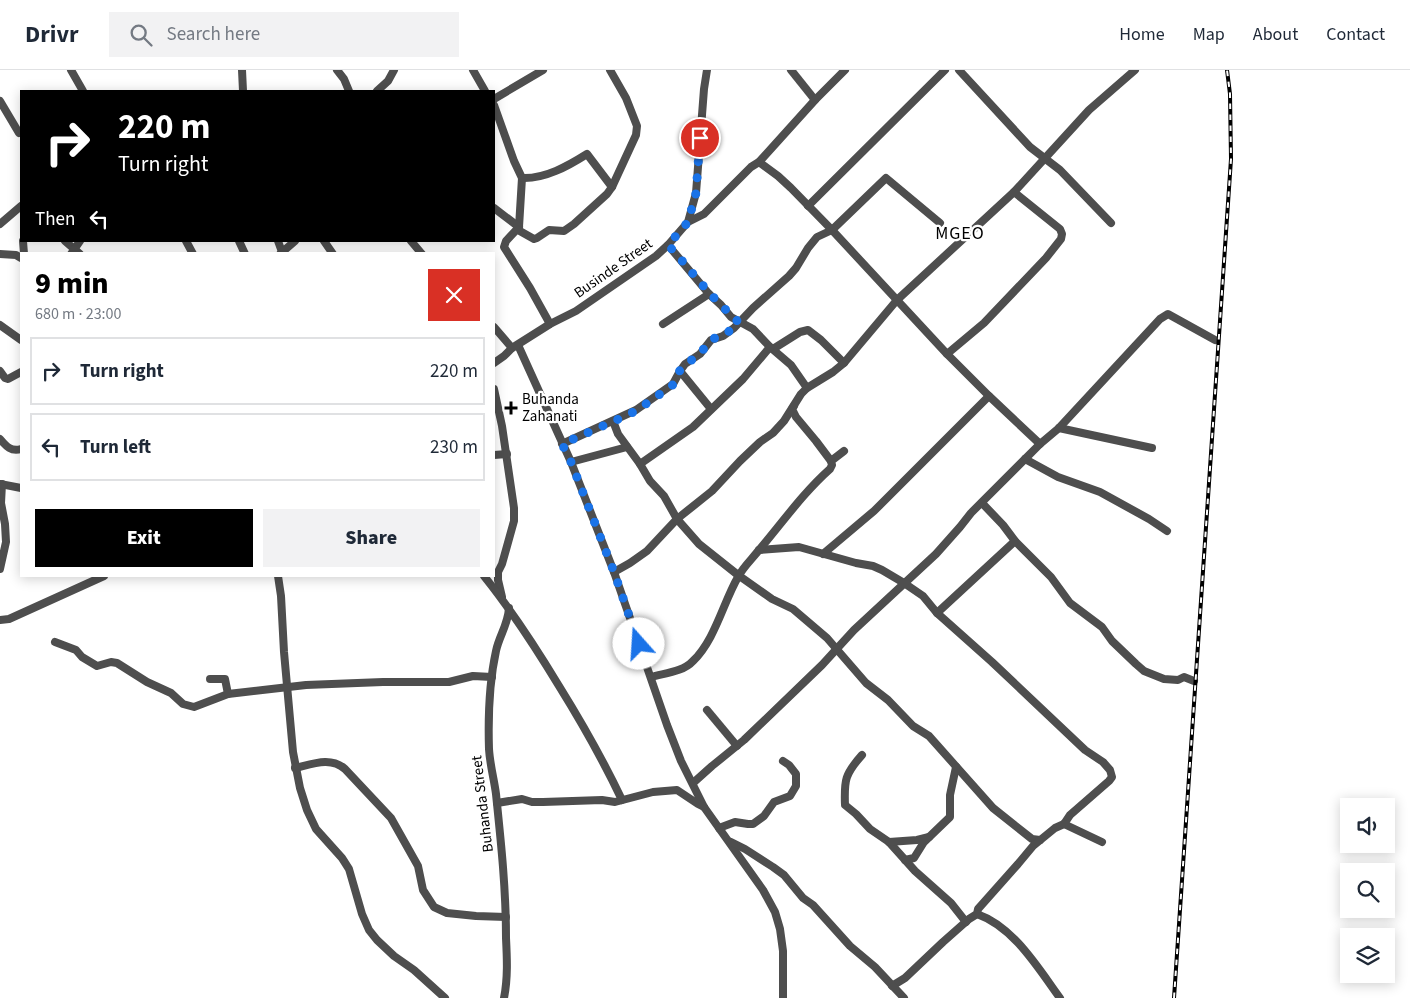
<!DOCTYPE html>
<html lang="en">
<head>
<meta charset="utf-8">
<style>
	:root { --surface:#fff; --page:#f2f2f3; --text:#1f2937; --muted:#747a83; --line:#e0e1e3; --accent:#000 }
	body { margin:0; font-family:"Source Sans 3",sans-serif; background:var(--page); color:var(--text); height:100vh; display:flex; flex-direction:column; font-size:19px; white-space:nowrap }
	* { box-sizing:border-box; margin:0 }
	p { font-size:16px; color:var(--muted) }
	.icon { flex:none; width:28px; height:28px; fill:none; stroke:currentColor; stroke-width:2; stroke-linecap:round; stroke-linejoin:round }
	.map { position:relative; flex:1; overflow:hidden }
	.sheet { position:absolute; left:20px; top:182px; width:475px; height:325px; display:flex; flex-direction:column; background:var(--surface); border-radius:0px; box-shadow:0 2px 12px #0003 }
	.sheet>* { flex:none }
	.top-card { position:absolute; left:20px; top:20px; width:475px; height:152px; border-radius:0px; box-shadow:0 2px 12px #0003; background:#000; color:#fff; overflow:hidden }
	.fabs { position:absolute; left:1340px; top:728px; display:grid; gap:10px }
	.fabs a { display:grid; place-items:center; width:55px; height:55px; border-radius:0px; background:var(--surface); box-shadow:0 2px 12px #0003; font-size:25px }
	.pin { position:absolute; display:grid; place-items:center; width:42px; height:42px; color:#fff; margin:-21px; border:2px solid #fff; border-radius:50%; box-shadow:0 1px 5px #0007 }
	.me { position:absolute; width:55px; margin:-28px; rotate:341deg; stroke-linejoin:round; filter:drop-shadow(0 0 4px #0008) }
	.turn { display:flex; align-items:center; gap:18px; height:105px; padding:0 15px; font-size:22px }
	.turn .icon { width:65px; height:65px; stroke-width:2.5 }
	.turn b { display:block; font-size:35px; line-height:42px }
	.then { display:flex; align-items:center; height:48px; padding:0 15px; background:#0003; gap:10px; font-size:19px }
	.round { display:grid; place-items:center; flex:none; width:52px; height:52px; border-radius:0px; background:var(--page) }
	.summary { display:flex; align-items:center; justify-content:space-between; height:85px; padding:0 15px }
	h1 { font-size:30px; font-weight:800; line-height:38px; color:var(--accent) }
	.action { display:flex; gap:10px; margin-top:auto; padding:10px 15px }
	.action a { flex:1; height:58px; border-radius:0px; background:var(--accent); color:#fff; font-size:20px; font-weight:800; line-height:58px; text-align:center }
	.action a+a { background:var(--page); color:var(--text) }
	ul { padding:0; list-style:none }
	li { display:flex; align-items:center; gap:15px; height:68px; margin:0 10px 8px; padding:0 5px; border:2px solid var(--line); border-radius:0px }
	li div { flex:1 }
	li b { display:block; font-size:19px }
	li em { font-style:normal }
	header { display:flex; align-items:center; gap:30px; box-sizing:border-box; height:70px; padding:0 25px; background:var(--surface); border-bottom:1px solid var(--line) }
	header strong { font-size:24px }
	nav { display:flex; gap:28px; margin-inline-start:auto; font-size:18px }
	.search { width:350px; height:45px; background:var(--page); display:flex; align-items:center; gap:12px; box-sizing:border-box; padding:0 18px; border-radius:0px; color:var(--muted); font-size:19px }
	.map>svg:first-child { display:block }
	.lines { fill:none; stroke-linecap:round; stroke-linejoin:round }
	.minor { stroke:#4e4e4e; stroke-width:8 }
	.rail-casing { stroke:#000; stroke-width:4 }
	.rail { stroke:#fff; stroke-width:2; stroke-dasharray:5.5; stroke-linecap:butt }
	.route { stroke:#1a73e8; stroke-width:9; stroke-dasharray:0 16.2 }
	.poi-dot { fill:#000; stroke:#fff; stroke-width:2 }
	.labels { text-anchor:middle; stroke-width:4.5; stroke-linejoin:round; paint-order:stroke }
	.street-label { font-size:15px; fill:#000; stroke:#fff }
	.poi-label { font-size:15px; fill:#000; stroke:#fff; text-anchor:start }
	.quarter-label { font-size:18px; letter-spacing:1px; fill:#000; stroke:#fff }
</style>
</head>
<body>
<header>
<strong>Drivr</strong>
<div class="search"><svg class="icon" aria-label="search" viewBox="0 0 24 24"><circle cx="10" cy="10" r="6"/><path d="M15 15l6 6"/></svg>Search here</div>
<nav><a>Home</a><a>Map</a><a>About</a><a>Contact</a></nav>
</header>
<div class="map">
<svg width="1410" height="928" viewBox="0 0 1410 928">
	<rect width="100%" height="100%" fill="#fff"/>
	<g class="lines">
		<g class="minor">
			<path d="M71,0l12,21"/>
			<path d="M242,0l1,21"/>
			<path d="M337,0l7,9 5,12"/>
			<path d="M473,0l12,21"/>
			<path d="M791,0l24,30"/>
			<path d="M959,0l71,77 30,23 51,53"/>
			<path d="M377,21l11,-10 6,-11"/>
			<path d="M494,29l49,-29"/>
			<path d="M0,31l19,32"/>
			<path d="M494,35l20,56 8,17 -3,49 -13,14 -2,6 26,41 20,36"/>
			<path d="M759,92l19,14 13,12 41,42 115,124 42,42 51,48"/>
			<path d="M522,108c23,1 46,-12 65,-24l25,33"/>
			<path d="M808,136l137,-136"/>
			<path d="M494,138l25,19"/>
			<path d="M688,152l16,-8 47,-47 8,-5 56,-62 30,-30"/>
			<path d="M0,154l21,-18"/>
			<path d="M518,160l16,9 3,-1 12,-8 15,1 10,-7 33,-30 5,-7 24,-52 1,-9 -11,-28 -16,-28"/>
			<path d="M23,171l1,13"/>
			<path d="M65,171l15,13"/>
			<path d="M186,171l7,13"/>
			<path d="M239,171l6,13"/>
			<path d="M278,171l4,11"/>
			<path d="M324,171l9,13"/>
			<path d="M411,171l11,13"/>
			<path d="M668,175l41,49 12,11 10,12 22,12 17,18 21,18 16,23"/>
			<path d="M0,184l16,1 5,3"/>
			<path d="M71,184l9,-13"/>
			<path d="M280,184l15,-13"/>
			<path d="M663,254l46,-30"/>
			<path d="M0,255l21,15"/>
			<path d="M494,257l18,21"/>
			<path d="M518,275l53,117 43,110 53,153 14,36 23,46 59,83 12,22 5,17 3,22v47"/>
			<path d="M773,279l27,-17 8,-2 13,10 23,23"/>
			<path d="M947,284l37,-31 62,-65 15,-19 1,-5 -2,-5 -46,-37"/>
			<path d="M494,293l10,-7 8,-8 38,-24 26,-13 80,-55 12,-11 20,-23 8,-29 8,-104 3,-19"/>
			<path d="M0,301l5,7 3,1 13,-7"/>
			<path d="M680,301l31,38"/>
			<path d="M494,319l8,37 12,82v13l-12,43 -4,8v8l4,17"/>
			<path d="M794,336l-2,3 4,8 20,24 15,20"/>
			<path d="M613,351l5,13 22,30 10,17 14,15 13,23 22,25 39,31 34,24 21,10 34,29 39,45 22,17 25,26 16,10 64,72 39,31 8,1"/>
			<path d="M1059,358l93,20"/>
			<path d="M0,369c6,7 11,13 21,10"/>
			<path d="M562,374l74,-34 37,-26 7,-13 5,-7 15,-10 11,-14 12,-4 11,-8 19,-20 36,-32 7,-8 12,-20 9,-11 15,-7 54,-52 54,45"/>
			<path d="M494,385l13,-1"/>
			<path d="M1025,389l33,18 42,15 49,27 18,12"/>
			<path d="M571,392l56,-15"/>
			<path d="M640,394l53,-37 50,-48 27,-32"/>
			<path d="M0,414l21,4"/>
			<path d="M982,433l21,22 12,16 36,36 19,26 32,24 10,14 24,23 8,7 20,8 14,1 6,-3 10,4"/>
			<path d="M759,480l40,-3 57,16 17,3 9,4 22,13 19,13 14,17 55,49 93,88 18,12 7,8 2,7 -3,4 -39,34 -6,9 -9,4 -22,18 -15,18 -40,45 -1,5 -8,5 -26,23 -38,36 -13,8"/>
			<path d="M823,484l51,-43 115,-115"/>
			<path d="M0,499l6,-27 -1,-18 -4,-21 1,-19"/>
			<path d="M614,502l16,-9 17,-12 30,-32 35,-28 28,-30 20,-19 13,-9 11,-12 17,-27 6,-6 26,-16 11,-9 53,-63 117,-108 75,-82 46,-40"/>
			<path d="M278,506l3,20 3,56 9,100 7,36 7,22 9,19 26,29 7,11 13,45 7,16 8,10 17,16 20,14 31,28"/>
			<path d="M484,506c28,35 52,72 75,110 23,37 44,74 63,114"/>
			<path d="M937,543l78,-72"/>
			<path d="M0,550l9,-1 95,-43"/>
			<path d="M55,572l21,8 6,7 15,9 14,-4 6,1 30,19 24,11 12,11 11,3 34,-13 78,-9 77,-3h66l24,-6 19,1"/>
			<path d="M651,607c14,-4 32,-5 42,-16 22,-21 30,-58 45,-84 5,-10 14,-18 21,-27 23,-27 44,-57 71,-81l2,-4 -1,-4 13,-10"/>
			<path d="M210,609h15l3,15"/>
			<path d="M707,640l30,36"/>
			<path d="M862,685c-17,19 -18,25 -17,50l11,9 14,15 19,13 26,29 36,32 15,19"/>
			<path d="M295,698c17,-4 36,-12 50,1l46,49 27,48 5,24 11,17 13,6 29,3 30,1"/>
			<path d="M693,713l19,-17 32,-26 78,-75 32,-35 82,-76 24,-27 11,-14 69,-69 19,-16 101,-109 8,-5 47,26"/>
			<path d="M497,733l25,-4 10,3h11l59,-2 13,2 38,-10 24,-2 21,14 6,3"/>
			<path d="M1064,754l38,18"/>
			<path d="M719,758l16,-6 13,2h5l11,-8 10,-14 16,-6 6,-10v-12l-7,-9 -6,-4"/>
			<path d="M731,772l14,7 28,18 11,8 19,23 10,7 37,41 25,21 29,31"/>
			<path d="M889,772l28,-2 12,-3"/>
			<path d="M905,790l9,-2 10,-16 26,-25v-22l6,-28"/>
			<path d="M977,844c37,13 61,54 83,84"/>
			<path d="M504,928c4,-20 3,-40 2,-60 0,-49 -5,-96 -10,-144 -2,-15 -6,-29 -7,-45 -1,-32 0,-66 7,-98 3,-15 12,-26 13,-43"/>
		</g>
		<g class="rail-casing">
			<path id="rail" d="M1174,928l57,-839 -1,-65 -3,-24"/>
		</g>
		<use href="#rail" class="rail"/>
	</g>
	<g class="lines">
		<path class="route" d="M639,574l-25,-72 -43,-110 -9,-18 68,-30 19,-12 25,-18 6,-14 6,-6 14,-10 10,-14 16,-6 13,-12c-8,-5 -12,-12 -19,-18 -19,-19 -34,-40 -52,-59l20,-23 8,-29 4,-55"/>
	</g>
	<path class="poi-dot" d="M508.5 330.5h5v5h5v5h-5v5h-5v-5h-5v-5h5z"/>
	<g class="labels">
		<g class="street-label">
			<text transform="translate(613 198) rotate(-35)" y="5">Businde Street</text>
			<text transform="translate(482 734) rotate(-97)" y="5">Buhanda Street</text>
		</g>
		<g class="poi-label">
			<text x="522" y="334">Buhanda<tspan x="522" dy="17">Zahanati</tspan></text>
		</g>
		<g class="quarter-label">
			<text x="960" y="169">MGEO</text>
		</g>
	</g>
</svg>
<div class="fabs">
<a><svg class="icon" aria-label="sound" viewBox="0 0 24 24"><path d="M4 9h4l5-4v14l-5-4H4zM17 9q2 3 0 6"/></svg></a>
<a><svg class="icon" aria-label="search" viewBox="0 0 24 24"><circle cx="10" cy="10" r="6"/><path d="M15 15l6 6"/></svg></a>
<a><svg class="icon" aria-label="layers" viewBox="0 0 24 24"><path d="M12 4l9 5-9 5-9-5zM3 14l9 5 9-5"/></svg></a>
</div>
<div class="pin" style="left:700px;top:68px;background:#d93025"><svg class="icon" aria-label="arrive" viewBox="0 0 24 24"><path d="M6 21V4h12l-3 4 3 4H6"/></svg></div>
<svg class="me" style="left:639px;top:574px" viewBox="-20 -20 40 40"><circle r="19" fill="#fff"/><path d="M0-13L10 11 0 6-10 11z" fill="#1a73e8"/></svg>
<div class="top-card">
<div class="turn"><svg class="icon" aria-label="right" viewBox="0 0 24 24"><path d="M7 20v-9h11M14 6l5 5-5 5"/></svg><div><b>220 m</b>Turn right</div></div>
<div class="then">Then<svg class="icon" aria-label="left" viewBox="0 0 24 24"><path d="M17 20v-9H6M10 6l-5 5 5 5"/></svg></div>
</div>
<section class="sheet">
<div class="summary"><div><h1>9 min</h1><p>680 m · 23:00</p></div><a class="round" style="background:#d93025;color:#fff"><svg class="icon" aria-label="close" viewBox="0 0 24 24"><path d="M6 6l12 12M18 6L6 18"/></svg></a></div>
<ul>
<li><svg class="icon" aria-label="right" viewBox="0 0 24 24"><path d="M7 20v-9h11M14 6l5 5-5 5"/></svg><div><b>Turn right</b></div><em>220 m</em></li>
<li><svg class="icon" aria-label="left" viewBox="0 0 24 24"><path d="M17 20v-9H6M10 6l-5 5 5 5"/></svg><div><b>Turn left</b></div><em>230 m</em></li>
</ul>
<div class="action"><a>Exit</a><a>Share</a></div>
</section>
</div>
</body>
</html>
